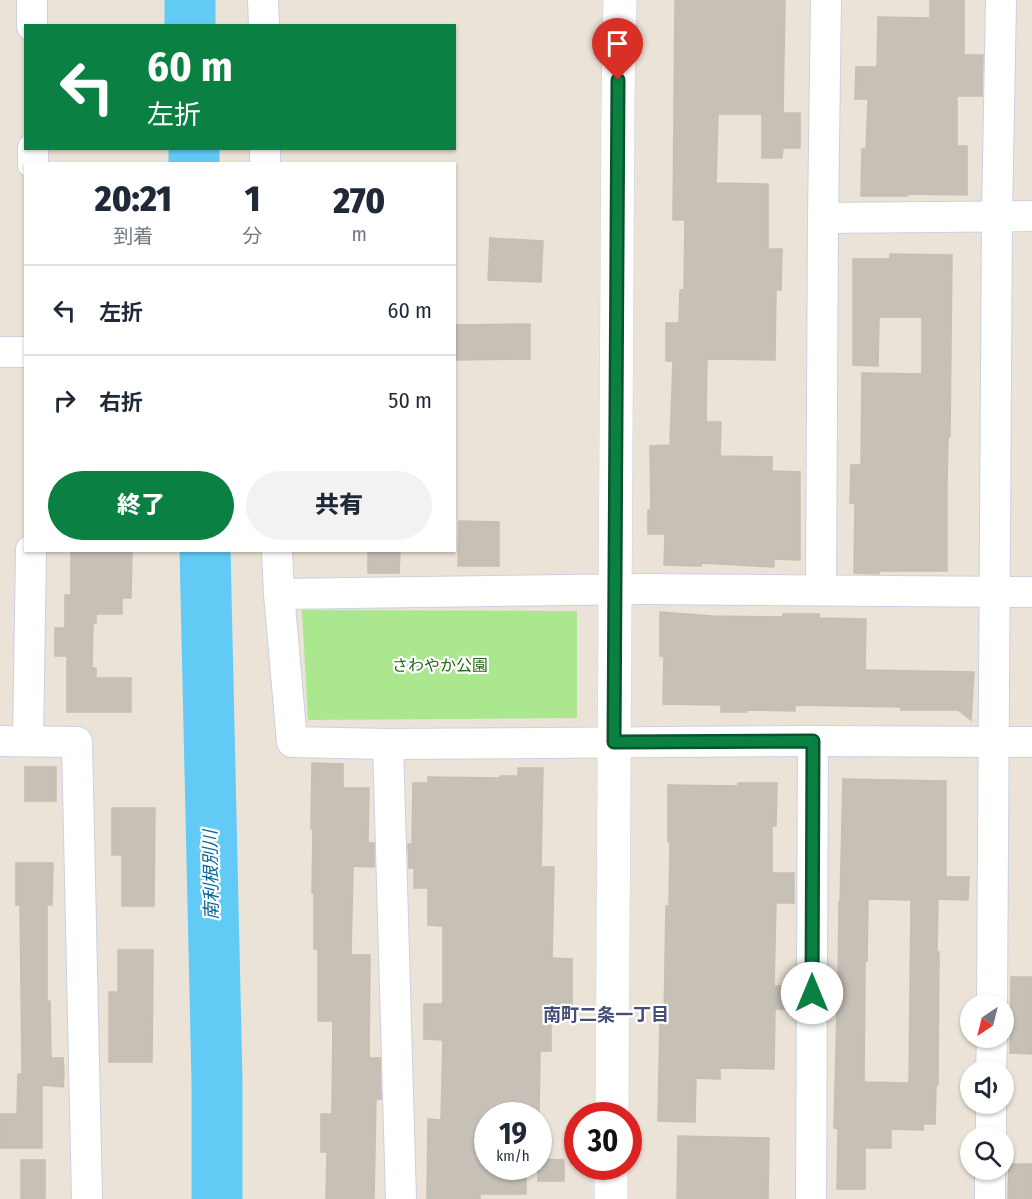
<!DOCTYPE html>
<html lang="ja">
<head>
<meta charset="utf-8">
<style>
	:root { --surface:#fff; --page:#f2f2f3; --text:#1f2937; --muted:#747a83; --line:#e0e1e3; --accent:#0b8043 }
	body { margin:0; font-family:"Fira Sans Condensed","Noto Sans JP",sans-serif; background:var(--page); color:var(--text); height:100vh; display:flex; flex-direction:column; font-size:22px; white-space:nowrap }
	* { box-sizing:border-box; margin:0 }
	p { font-size:20px; color:var(--muted) }
	.icon { flex:none; width:33px; height:33px; fill:none; stroke:currentColor; stroke-width:2; stroke-linecap:round; stroke-linejoin:round }
	.map { position:relative; flex:1; overflow:hidden }
	.side { position:absolute; left:24px; top:162px; width:432px; height:390px; display:flex; flex-direction:column; background:var(--surface); border-radius:0px; box-shadow:0 2px 4px #0004 }
	.side>* { flex:none }
	.guide { position:absolute; left:24px; top:24px; width:432px; height:126px; border-radius:0px; box-shadow:0 2px 4px #0004; background:#0b8043; color:#fff; overflow:hidden }
	.needle { width:39px; rotate:215deg }
	.fabs { position:absolute; left:960px; top:994px; display:grid; gap:12px }
	.fabs a { display:grid; place-items:center; width:54px; height:54px; border-radius:50%; background:var(--surface); box-shadow:0 2px 4px #0004; font-size:30px }
	.speed { position:absolute; left:474px; top:1102px; display:flex; gap:12px; font-size:30px; font-weight:700; text-align:center }
	.speed>* { display:grid; place-content:center; width:78px; height:78px; border-radius:50%; background:var(--surface); box-shadow:0 2px 4px #0004; line-height:1 }
	.speed small { font-size:15px; font-weight:400 }
	.speed .limit { border:9px solid #d22; background:#fff; color:#111 }
	.pin { position:absolute; display:grid; place-items:center; width:51px; height:51px; color:#fff; margin:-62px -26px; border-radius:50% 50% 50% 0; rotate:-45deg; box-shadow:0 0 6px #0007 }
	.pin .icon { rotate:45deg }
	.me { position:absolute; width:66px; margin:-33px; rotate:0deg; stroke-linejoin:round; filter:drop-shadow(0 0 4px #0008) }
	.turn { display:flex; align-items:center; gap:21px; height:126px; padding:0 24px; font-size:27px }
	.turn .icon { width:78px; height:78px; stroke-width:2.5 }
	.turn b { display:block; font-size:42px; line-height:51px }
	.eta { display:flex; justify-content:space-evenly; align-items:center; height:102px; text-align:center }
	.eta b { font-size:36px; font-weight:800; line-height:42px }
	.cta { display:flex; gap:12px; margin-top:auto; padding:12px 24px }
	.cta a { flex:1; height:69px; border-radius:36px; background:var(--accent); color:#fff; font-size:24px; font-weight:800; line-height:69px; text-align:center }
	.cta a+a { background:var(--page); color:var(--text) }
	ul { padding:0; list-style:none }
	li { display:flex; align-items:center; gap:18px; height:90px; padding:0 24px; border-top:2px solid var(--line) }
	li div { flex:1 }
	li b { display:block; font-size:22px }
	li em { font-style:normal }
	.map>svg:first-child { display:block }
	.green { fill:#aae78e }
	.lines { fill:none; stroke-linecap:round; stroke-linejoin:round }
	.river { stroke:#61cbf6; stroke-width:51 }
	.building { fill:#c6c0b7; stroke:#c6bfb1; stroke-width:1.5; fill-rule:evenodd }
	.street-casing { stroke:#ccd0e2; stroke-width:32 }
	.secondary-casing { stroke:#ccd0e2; stroke-width:34 }
	.street { stroke:#fff; stroke-width:30 }
	.secondary { stroke:#fff; stroke-width:33 }
	.route-casing { stroke:#07532c; stroke-width:15 }
	.route { stroke:#0b8043; stroke-width:10 }
	.labels { text-anchor:middle; stroke-width:4.5; stroke-linejoin:round; paint-order:stroke }
	.park-label { font-size:16px; fill:#236714; stroke:#fff }
	.water-label { font-size:18px; font-style:italic; fill:#04659e; stroke:#fff }
	.neighbourhood-label { font-size:18px; font-weight:bold; fill:#454d7a; stroke:#fff }
</style>
</head>
<body>
<div class="map">
<svg width="1032" height="1199" viewBox="0 0 1032 1199">
	<rect width="100%" height="100%" fill="#ebe3d7"/>
	<path class="green" d="M302,610l275,1v107l-269,2z"/>
	<g class="lines">
		<g class="river">
			<path d="M190,0v26"/>
			<path d="M194,148v16"/>
			<path d="M205,550l12,531v118"/>
		</g>
	</g>
	<g class="building">
		<path d="M675,0h110l-2,113h17v35h-17l-1,10h-20v-44h-44l-2,69 52,1v65h14l-1,41h-5l-1,70 -68,-1 -1,63h15l-1,34 52,1v14l28,1v88l-26,-1v8l-72,-4 -1,3 -37,-1 1,-31h-17v-24h3l-1,-64 20,-1 3,-84h-7v-38h13l1,-33h4l1,-70h-12z"/>
		<path d="M930,0h34v55h19l-1,41h-25v50h10v49l-60,-1v2h-46l1,-47h4l2,-50h-13l1,-32h21l1,-50 52,1z"/>
		<path d="M490,238l53,3 -2,41 -53,-2z"/>
		<path d="M890,254l62,1 -2,182h-2l-1,45v89h-68v3l-25,-1 1,-70h-5l1,-38h10l1,-92 60,1v-57h-43l-1,49 -25,-1v-106h37z"/>
		<path d="M530,324v35l-76,1v-35z"/>
		<path d="M459,521l40,1v44h-41z"/>
		<path d="M71,550h61l-1,48h-9v16h-26v9h-3l-1,45h4v10h35v34h-64v-56h-12v-28h10v-33h6z"/>
		<path d="M368,550h32l-1,23h-31z"/>
		<path d="M660,612l52,4 71,1v-3h36v4l47,1 -1,51 109,2 -3,48 -13,-10h-57v-3l-106,-2v6l-48,-1v2h-26v-7l-58,-1 1,-48h-4z"/>
		<path d="M312,763l31,1v24h26l-1,55h6v24l-21,-1 -2,89h19l-1,103h11l1,38v3h-5l-2,100h-48l1,-47h-6v-38h11l1,-93h-15v-72h-4v-56h-2l1,-64h-2z"/>
		<rect x="25" y="767" width="31" height="34"/>
		<path d="M518,768h25l-2,99h13l-2,91 20,1v52h-21v40h-11l-1,65h-56l-1,46h6v5h38v27h-46v5h-53l1,-80 13,1 2,-80 -19,-1v-35h19v-78l-15,-1v-37h-14v-20h-5l-1,-24h4l1,-61h15v-6l72,1v-2h18z"/>
		<path d="M843,779l103,2v96h23l-1,23 -30,-1 -1,53h2l-1,133h-2l-1,39h-12v6l-32,-1v19h-26v41h-28l1,-60 -4,-1 3,-119h-8v-22h9l1,-85h1zM868,899l43,1 -2,183 -45,-1 1,-121h2z"/>
		<path d="M738,783h39l-1,43h-4v47h22v30h-18l-2,83h21v23h-20l-1,60 -54,-1v11l-24,-1 -1,44 -37,-1 2,-102h4l2,-113h3l1,-64h-2v-57l70,1z"/>
		<path d="M112,808h43l-1,98h-32v-51h-10z"/>
		<path d="M16,863h37l-1,42h-5v97l3,-1 1,57h12l1,16 -1,13 -21,-2v63h-42v-34h17l1,-40h4l-2,-169h-4z"/>
		<path d="M118,950h35l-1,112h-43v-70h9z"/>
		<path d="M1011,977h21v77l-22,-1z"/>
		<path d="M678,1136l91,2 -1,61h-91z"/>
		<path d="M538,1159l26,1v21h-26z"/>
		<rect x="21" y="1160" width="24" height="39"/>
		<path d="M1009,1164h23v35h-24z"/>
	</g>
	<g class="lines">
		<g class="street-casing">
			<g id="street">
				<path d="M32,0v26"/>
				<path d="M263,0l1,26"/>
				<path d="M33,148v16"/>
				<path d="M265,148v16"/>
				<path d="M823,218l209,-2"/>
				<path d="M0,352h26"/>
				<path d="M277,550l2,44 13,148 96,2 425,-3 219,1"/>
				<path d="M821,589l2,-371 3,-218"/>
				<path d="M279,594l366,-5 387,3"/>
				<path d="M0,741l77,1 10,457"/>
				<path d="M28,741l3,-191"/>
				<path d="M388,744l13,455"/>
				<path d="M992,1005l5,-789 4,-216"/>
				<path d="M991,1071l1,-33"/>
				<path d="M991,1137v-33"/>
				<path d="M811,1199l2,-458"/>
				<path d="M990,1199v-29"/>
			</g>
		</g>
		<g class="secondary-casing">
			<g id="secondary">
				<path d="M612,1116l6,-1017 2,-99"/>
				<path d="M611,1199v-32"/>
			</g>
		</g>
		<use href="#street" class="street"/>
		<use href="#secondary" class="secondary"/>
	</g>
	<g class="lines">
		<g class="route-casing">
			<path id="route" d="M618,80l-4,662 199,-1 -1,252"/>
		</g>
		<use href="#route" class="route"/>
	</g>
	<g class="labels">
		<g class="park-label">
			<text x="440" y="671">さわやか公園</text>
		</g>
		<g class="water-label">
			<text transform="translate(211 875) rotate(-91)" y="6">南利根別川</text>
		</g>
		<g class="neighbourhood-label">
			<text x="606" y="1021">南町二条一丁目</text>
		</g>
	</g>
</svg>
<div class="fabs">
<a><svg class="needle" viewBox="-14 -14 28 28"><path d="M0-13l5 13h-10z" fill="#e53935"/><path d="M0 13l5-13h-10z" fill="#747a83"/></svg></a>
<a><svg class="icon" aria-label="sound" viewBox="0 0 24 24"><path d="M4 9h4l5-4v14l-5-4H4zM17 9q2 3 0 6"/></svg></a>
<a><svg class="icon" aria-label="search" viewBox="0 0 24 24"><circle cx="10" cy="10" r="6"/><path d="M15 15l6 6"/></svg></a>
</div>
<div class="speed"><div>19<small>km/h</small></div><div class="limit">30</div></div>
<div class="pin" style="left:618px;top:80px;background:#d93025"><svg class="icon" aria-label="arrive" viewBox="0 0 24 24"><path d="M6 21V4h12l-3 4 3 4H6"/></svg></div>
<svg class="me" style="left:812px;top:993px" viewBox="-20 -20 40 40"><circle r="19" fill="#fff"/><path d="M0-13L10 11 0 6-10 11z" fill="#0b8043"/></svg>
<div class="guide">
<div class="turn"><svg class="icon" aria-label="left" viewBox="0 0 24 24"><path d="M17 20v-9H6M10 6l-5 5 5 5"/></svg><div><b>60 m</b>左折</div></div>
</div>
<section class="side">
<div class="eta">
<div><b>20:21</b><p>到着</p></div>
<div><b>1</b><p>分</p></div>
<div><b>270</b><p>m</p></div>
</div>
<ul>
<li><svg class="icon" aria-label="left" viewBox="0 0 24 24"><path d="M17 20v-9H6M10 6l-5 5 5 5"/></svg><div><b>左折</b></div><em>60 m</em></li>
<li><svg class="icon" aria-label="right" viewBox="0 0 24 24"><path d="M7 20v-9h11M14 6l5 5-5 5"/></svg><div><b>右折</b></div><em>50 m</em></li>
</ul>
<div class="cta"><a>終了</a><a>共有</a></div>
</section>
</div>
</body>
</html>
